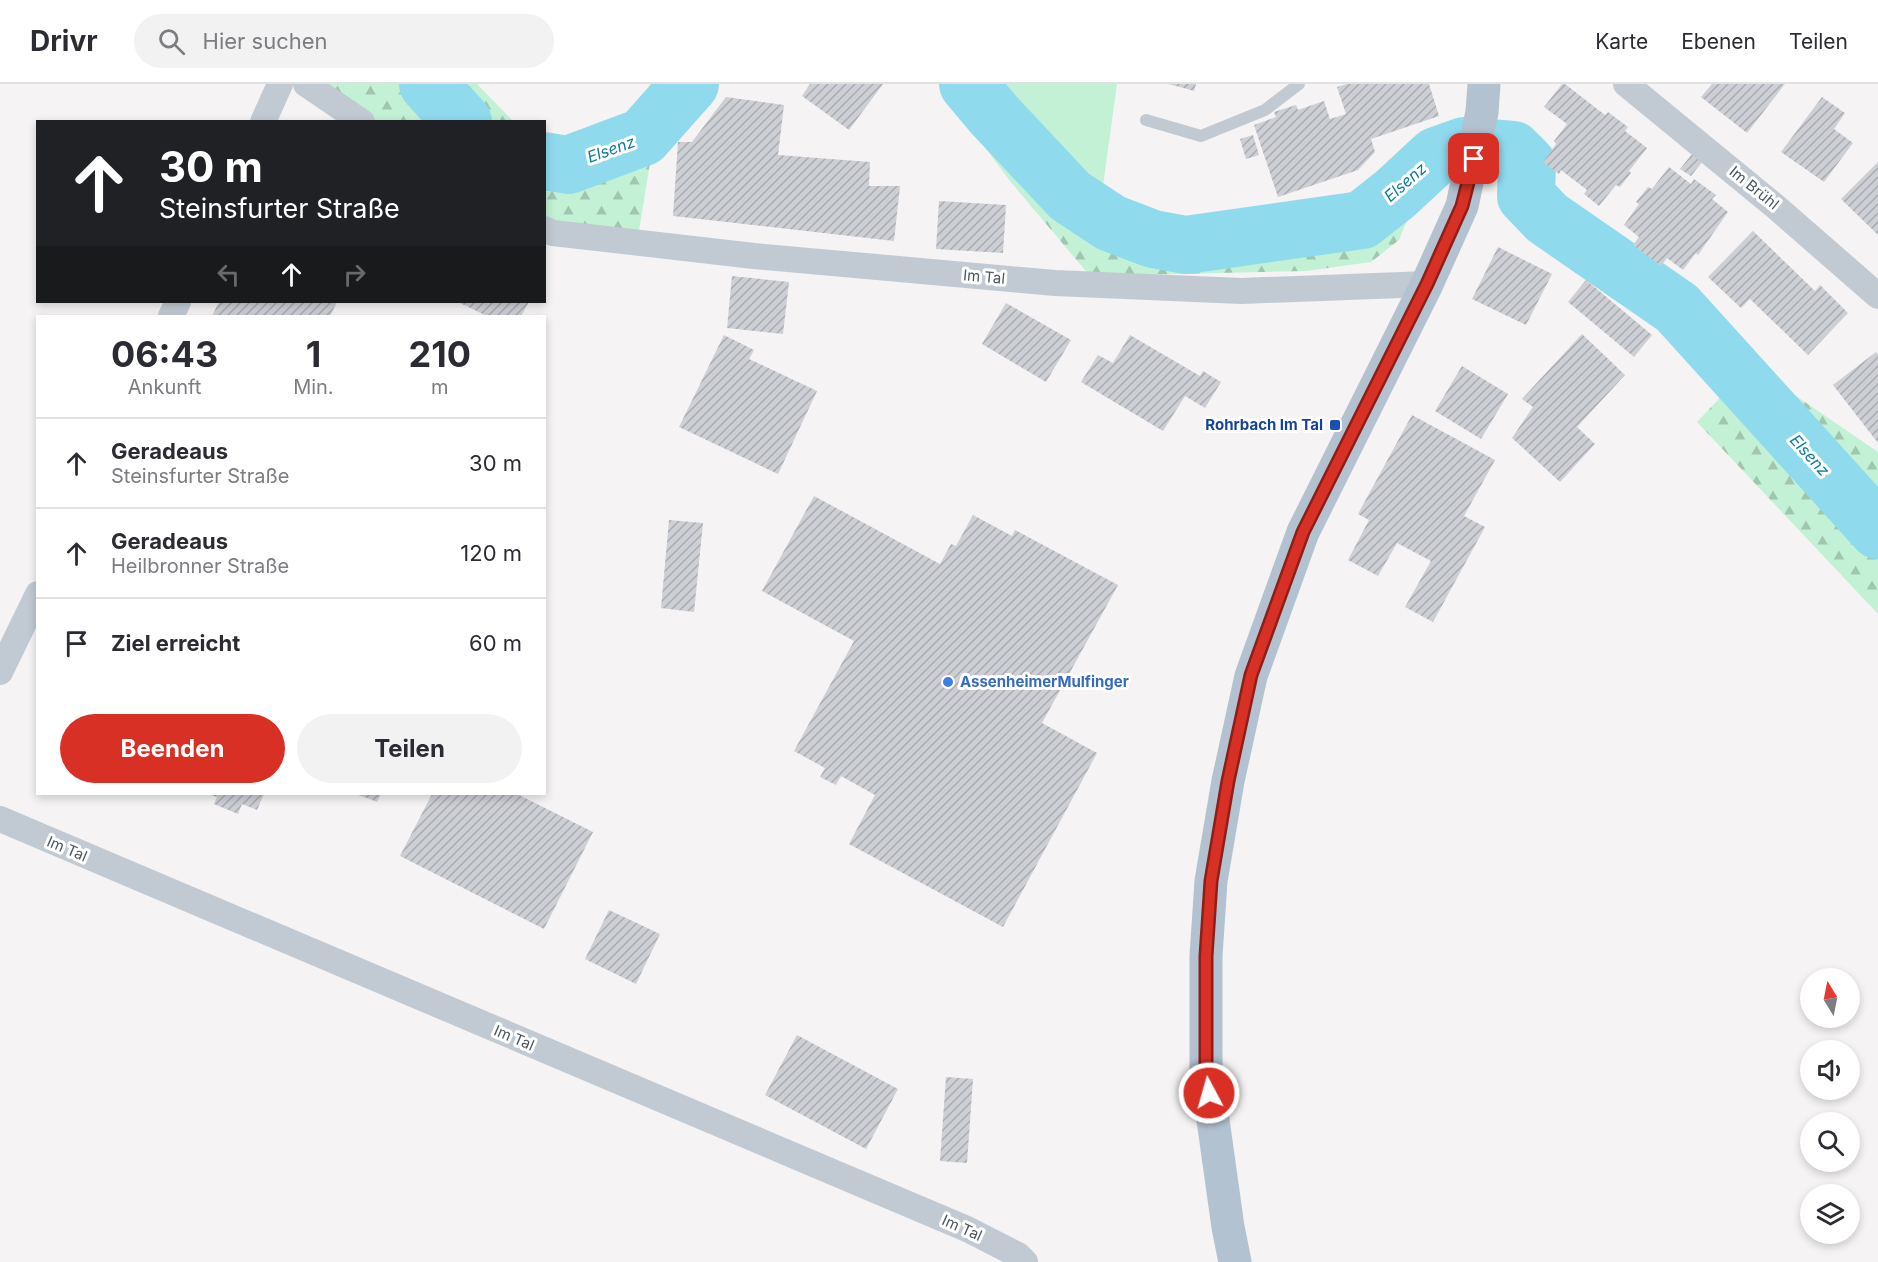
<!DOCTYPE html>
<html lang="de">
<head>
<meta charset="utf-8">
<style>
	:root { --surface:#fff; --page:#f2f2f3; --text:#2b2b33; --muted:#7c7c81; --line:#e1e1e2; --accent:#d93025 }
	body { margin:0; font-family:Inter,sans-serif; background:var(--page); color:var(--text); height:100vh; display:flex; flex-direction:column; font-size:22px; white-space:nowrap }
	* { box-sizing:border-box; margin:0 }
	p { font-size:20px; color:var(--muted) }
	.icon { flex:none; width:33px; height:33px; fill:none; stroke:currentColor; stroke-width:2; stroke-linecap:round; stroke-linejoin:round }
	.map { position:relative; flex:1; overflow:hidden }
	.panel { position:absolute; left:36px; top:231px; width:510px; height:480px; display:flex; flex-direction:column; background:var(--surface); border-radius:0px; box-shadow:0 3px 9px #0003 }
	.panel>* { flex:none }
	.hud { position:absolute; left:36px; top:36px; width:510px; height:183px; border-radius:0px; box-shadow:0 3px 9px #0003; background:#202124; color:#fff; overflow:hidden }
	.needle { width:39px; rotate:350deg }
	.fabs { position:absolute; left:1800px; top:884px; display:grid; gap:12px }
	.fabs a { display:grid; place-items:center; width:60px; height:60px; border-radius:50%; background:var(--surface); box-shadow:0 3px 9px #0003; font-size:30px }
	.pin { position:absolute; display:grid; place-items:center; width:51px; height:51px; color:#fff; margin:-26px; border-radius:12px; box-shadow:0 3px 9px #0006 }
	.me { position:absolute; width:66px; margin:-33px; rotate:354deg; stroke-linejoin:round; filter:drop-shadow(0 0 4px #0008) }
	.turn { display:flex; align-items:center; gap:21px; height:126px; padding:0 24px; font-size:27px }
	.turn .icon { width:78px; height:78px; stroke-width:2.5 }
	.turn b { display:block; font-size:42px; line-height:51px }
	.lanes { display:flex; align-items:center; height:57px; padding:0 24px; background:#0003; justify-content:center; gap:30px; direction:ltr }
	.lanes .off { opacity:.35 }
	.eta { display:flex; justify-content:space-evenly; align-items:center; height:102px; text-align:center }
	.eta b { font-size:36px; font-weight:700; line-height:42px }
	.button { display:flex; gap:12px; margin-top:auto; padding:12px 24px }
	.button a { flex:1; height:69px; border-radius:36px; background:var(--accent); color:#fff; font-size:24px; font-weight:700; line-height:69px; text-align:center }
	.button a+a { background:var(--page); color:var(--text) }
	ul { padding:0; list-style:none }
	li { display:flex; align-items:center; gap:18px; height:90px; padding:0 24px; border-top:2px solid var(--line) }
	li div { flex:1 }
	li b { display:block; font-size:22px }
	li em { font-style:normal }
	header { display:flex; align-items:center; gap:36px; box-sizing:border-box; height:84px; padding:0 30px; background:var(--surface); border-bottom:2px solid var(--line) }
	header strong { font-size:28px }
	nav { display:flex; gap:33px; margin-inline-start:auto; font-size:21px }
	.search { width:420px; height:54px; background:var(--page); display:flex; align-items:center; gap:15px; box-sizing:border-box; padding:0 21px; border-radius:33px; color:var(--muted); font-size:22px }
	.map>svg:first-child { display:block }
	.grass { fill:#c3f1d5 }
	.forest { fill:url(#forest-firs) }
	.lines { fill:none; stroke-linecap:round; stroke-linejoin:round }
	.river { stroke:#90daee; stroke-width:58 }
	.building { fill:url(#building-hatch) }
	.service { stroke:#c1cad2; stroke-width:12 }
	.minor { stroke:#c1cad2; stroke-width:26 }
	.primary { stroke:#b3c2d1; stroke-width:33 }
	.route-casing { stroke:#8d1f18; stroke-width:15 }
	.route { stroke:#d93025; stroke-width:10 }
	.transit-dot { fill:#1a4fb4; stroke:#fff; stroke-width:2 }
	.shop-dot { fill:#3f7fe0; stroke:#fff; stroke-width:2 }
	.labels { text-anchor:middle; stroke-width:6; stroke-linejoin:round; paint-order:stroke }
	.street-label { font-size:15px; fill:#4a5661; stroke:#fff }
	.transit-label { font-size:15px; font-weight:bold; fill:#164399; stroke:#fff; text-anchor:end }
	.shop-label { font-size:15px; font-weight:bold; fill:#366cbe; stroke:#fff; text-anchor:start }
	.water-label { font-size:16px; font-style:italic; fill:#0c7c9b; stroke:#fff }
</style>
</head>
<body>
<header>
<strong>Drivr</strong>
<div class="search"><svg class="icon" aria-label="search" viewBox="0 0 24 24"><circle cx="10" cy="10" r="6"/><path d="M15 15l6 6"/></svg>Hier suchen</div>
<nav><a>Karte</a><a>Ebenen</a><a>Teilen</a></nav>
</header>
<div class="map">
<svg width="1878" height="1178" viewBox="0 0 1878 1178">
	<defs>
		<pattern id="forest-firs" width="22" height="20" patternUnits="userSpaceOnUse" patternTransform="scale(1.5)"><rect width="22" height="20" fill="#c3f1d5"/><path d="M5 1l3.5 6h-7zM16 11l3.5 6h-7z" fill="#a0c6b0"/></pattern>
		<pattern id="building-hatch" width="6" height="6" patternUnits="userSpaceOnUse" patternTransform="scale(1.5)"><rect width="6" height="6" fill="#cdcfd5"/><path d="M-1 1l2-2M0 6l6-6M5 7l2-2" fill="none" stroke="#a8abb0"/></pattern>
	</defs>
	<rect width="100%" height="100%" fill="#f5f3f3"/>
	<path class="grass" d="M990,0h127l-15,109 -7,-5z"/>
	<g class="forest">
		<path d="M306,0h171l36,37h-151z"/>
		<path d="M660,0h51l-43,44 -17,29 -14,86 -92,-14 -1,-76 5,5 61,-15z"/>
		<path d="M938,0h52l105,104 77,39 80,1 122,-17 45,-21 -20,50 -28,22 -65,9 -216,5 -80,-95z"/>
		<path d="M1751,281l127,87v162l-181,-192z"/>
	</g>
	<g class="lines">
		<g class="river">
			<path d="M428,0l35,38"/>
			<path d="M968,0l26,31 76,81 41,27 42,16 33,6 176,-25 33,-26 41,-38 28,-10 49,4 14,14 -1,32 21,22 130,90 201,222"/>
			<path d="M544,77l24,4 75,-28 47,-53"/>
		</g>
	</g>
	<g class="building">
		<path d="M810,0h73l-34,46 -47,-34z"/>
		<path d="M1169,0h27l-2,7z"/>
		<path d="M1347,0h82l10,32 -68,23 4,13 -17,18 -80,27 -24,-72 22,-8 -2,-5 22,-7 2,5 26,-9 6,18 16,-5 -9,-27z"/>
		<path d="M1562,0h3l40,31 3,-3 20,15 -3,4 22,17 -18,23 2,2 -11,14 -4,-2 -17,21 -15,-12 3,-4 -26,-20 -2,4 -16,-12 13,-18 -2,-3 13,-17 -23,-17z"/>
		<path d="M1712,0h73l-38,49 -46,-36z"/>
		<path d="M726,13l58,8 -6,50 92,7 -1,24h31l-6,55 -221,-25 5,-74h14z"/>
		<path d="M1822,13l23,16 -11,16 19,14 -29,39 -43,-30z"/>
		<path d="M1253,51l6,20 -13,4 -6,-20z"/>
		<path d="M1696,65l10,8 -15,19 -11,-7z"/>
		<path d="M1878,78v73l-37,-36z"/>
		<path d="M1669,83l22,17 3,-5 22,16 -4,4 16,13 -30,43 -2,-2 -13,17 -16,-12 -6,8 -28,-21 6,-8 -15,-12 15,-21 -3,-2 12,-15 4,2z"/>
		<path d="M939,117l67,4 -3,48 -67,-4z"/>
		<path d="M1753,147l62,60 5,-6 28,28 -40,42 -58,-56 -9,9 -33,-31z"/>
		<path d="M1498,163l54,27 -26,51 -54,-26z"/>
		<path d="M732,192l57,6 -6,52 -56,-6z"/>
		<path d="M1586,196l66,55 -18,22 -66,-55z"/>
		<path d="M219,218h118l-7,14h-118z"/>
		<path d="M458,218h71l-8,14h-34z"/>
		<path d="M1006,219l65,37 -25,42 -64,-38z"/>
		<path d="M1582,250l43,41 -48,52 18,17 -35,38 -48,-44 21,-31 -11,-8z"/>
		<path d="M724,251l30,15 -5,9 68,32 -39,83 -99,-47z"/>
		<path d="M1130,251l70,41 3,-5 18,11 -16,26 -20,-12 -22,35 -82,-49 17,-27 15,8z"/>
		<path d="M1876,268l2,2v89l-45,-58z"/>
		<path d="M1462,282l46,28 -27,45 -46,-28z"/>
		<path d="M1412,331l83,45 -31,56 21,11 -52,95 -28,-15 26,-46 -34,-18 -19,33 -30,-16 21,-40 -11,-6z"/>
		<path d="M814,412l126,68 11,-20 5,2 17,-31 39,21 3,-6 103,55 -76,138 55,30 -94,174 -154,-83 26,-49 -34,-19 -5,9 -16,-8 5,-9 -31,-17 60,-110 -92,-50z"/>
		<path d="M669,436l34,3 -9,89 -33,-4z"/>
		<path d="M208,710h56l-7,16 -15,-6 -4,10 -24,-10 3,-7z"/>
		<path d="M356,710h25l-4,8z"/>
		<path d="M432,710h85l76,38 -49,97 -144,-73z"/>
		<path d="M609,826l51,24 -24,50 -51,-25z"/>
		<path d="M797,951l101,54 -32,60 -101,-54z"/>
		<path d="M946,993l27,2 -6,84 -27,-2z"/>
	</g>
	<g class="lines">
		<path class="service" d="M1146,36l55,16 64,-26 34,-26"/>
		<g class="minor">
			<path d="M306,0l56,38"/>
			<path d="M1626,0l150,123 102,89"/>
			<path d="M263,38l17,-38"/>
			<path d="M544,145l9,4 201,23 301,27 186,8 186,-7"/>
			<path d="M171,232l7,-14"/>
			<path d="M0,588l38,-78"/>
			<path d="M0,735l967,410 51,26 7,7"/>
		</g>
		<path class="primary" d="M1235,1178l-7,-35 -22,-157v-114l5,-75 17,-100 23,-105 52,-144 124,-248 35,-78 20,-94 2,-28"/>
	</g>
	<g class="lines">
		<g class="route-casing">
			<path id="route" d="M1209,1009l-3,-23v-114l5,-75 17,-100 23,-106 52,-143 124,-248 35,-78 12,-47"/>
		</g>
		<use href="#route" class="route"/>
	</g>
	<rect class="transit-dot" x="1329" y="335" width="12" height="12" rx="3"/>
	<circle class="shop-dot" cx="948" cy="598" r="6"/>
	<g class="labels">
		<g class="street-label">
			<text transform="translate(1754 104) rotate(39)" y="5">Im Brühl</text>
			<text transform="translate(984 193) rotate(5)" y="5">Im Tal</text>
			<text transform="translate(67 765) rotate(23)" y="5">Im Tal</text>
			<text transform="translate(514 954) rotate(23)" y="5">Im Tal</text>
			<text transform="translate(962 1144) rotate(24)" y="5">Im Tal</text>
		</g>
		<g class="transit-label">
			<text x="1323" y="346">Rohrbach Im Tal</text>
		</g>
		<g class="shop-label">
			<text x="960" y="603">AssenheimerMulfinger</text>
		</g>
		<g class="water-label">
			<text transform="translate(611 65) rotate(-20)" y="6">Elsenz</text>
			<text transform="translate(1405 98) rotate(-41)" y="6">Elsenz</text>
			<text transform="translate(1810 371) rotate(48)" y="6">Elsenz</text>
		</g>
	</g>
</svg>
<div class="fabs">
<a><svg class="needle" viewBox="-14 -14 28 28"><path d="M0-13l5 13h-10z" fill="#e53935"/><path d="M0 13l5-13h-10z" fill="#7c7c81"/></svg></a>
<a><svg class="icon" aria-label="sound" viewBox="0 0 24 24"><path d="M4 9h4l5-4v14l-5-4H4zM17 9q2 3 0 6"/></svg></a>
<a><svg class="icon" aria-label="search" viewBox="0 0 24 24"><circle cx="10" cy="10" r="6"/><path d="M15 15l6 6"/></svg></a>
<a><svg class="icon" aria-label="layers" viewBox="0 0 24 24"><path d="M12 4l9 5-9 5-9-5zM3 14l9 5 9-5"/></svg></a>
</div>
<div class="pin" style="left:1474px;top:75px;background:#d93025"><svg class="icon" aria-label="arrive" viewBox="0 0 24 24"><path d="M6 21V4h12l-3 4 3 4H6"/></svg></div>
<svg class="me" style="left:1209px;top:1009px" viewBox="-20 -20 40 40"><circle r="17" fill="#d93025" stroke="#fff" stroke-width="3"/><path d="M0-11L8 9 0 5-8 9z" fill="#fff"/></svg>
<div class="hud">
<div class="turn"><svg class="icon" aria-label="ahead" viewBox="0 0 24 24"><path d="M12 20V5M6 11l6-6 6 6"/></svg><div><b>30 m</b>Steinsfurter Straße</div></div>
<div class="lanes"><svg class="icon off" aria-label="left" viewBox="0 0 24 24"><path d="M17 20v-9H6M10 6l-5 5 5 5"/></svg><svg class="icon" aria-label="ahead" viewBox="0 0 24 24"><path d="M12 20V5M6 11l6-6 6 6"/></svg><svg class="icon off" aria-label="right" viewBox="0 0 24 24"><path d="M7 20v-9h11M14 6l5 5-5 5"/></svg></div>
</div>
<section class="panel">
<div class="eta">
<div><b>06:43</b><p>Ankunft</p></div>
<div><b>1</b><p>Min.</p></div>
<div><b>210</b><p>m</p></div>
</div>
<ul>
<li><svg class="icon" aria-label="ahead" viewBox="0 0 24 24"><path d="M12 20V5M6 11l6-6 6 6"/></svg><div><b>Geradeaus</b><p>Steinsfurter Straße</p></div><em>30 m</em></li>
<li><svg class="icon" aria-label="ahead" viewBox="0 0 24 24"><path d="M12 20V5M6 11l6-6 6 6"/></svg><div><b>Geradeaus</b><p>Heilbronner Straße</p></div><em>120 m</em></li>
<li><svg class="icon" aria-label="arrive" viewBox="0 0 24 24"><path d="M6 21V4h12l-3 4 3 4H6"/></svg><div><b>Ziel erreicht</b></div><em>60 m</em></li>
</ul>
<div class="button"><a>Beenden</a><a>Teilen</a></div>
</section>
</div>
</body>
</html>
